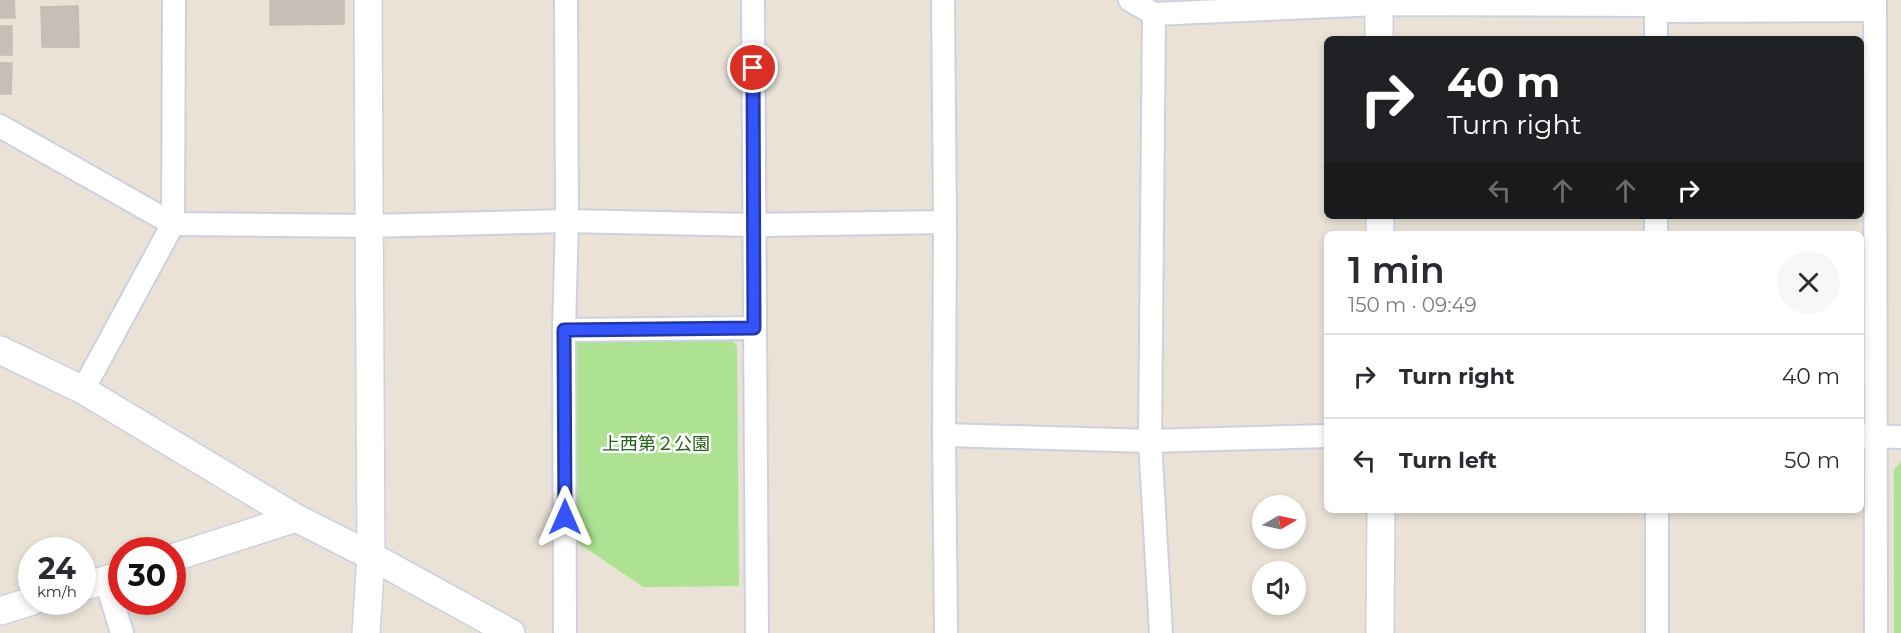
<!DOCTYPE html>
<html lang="en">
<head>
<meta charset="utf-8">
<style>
	:root { --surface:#fff; --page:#f7f7f7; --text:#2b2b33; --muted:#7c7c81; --line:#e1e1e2 }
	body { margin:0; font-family:Montserrat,"Noto Sans JP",sans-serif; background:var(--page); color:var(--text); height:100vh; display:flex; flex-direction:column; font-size:22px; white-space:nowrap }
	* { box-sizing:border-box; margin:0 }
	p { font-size:20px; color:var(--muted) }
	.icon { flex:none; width:33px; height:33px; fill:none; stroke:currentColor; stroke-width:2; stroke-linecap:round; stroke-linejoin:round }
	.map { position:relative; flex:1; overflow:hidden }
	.drawer { position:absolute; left:1324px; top:231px; width:540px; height:282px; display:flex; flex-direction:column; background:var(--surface); border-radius:9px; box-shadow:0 3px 9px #0003 }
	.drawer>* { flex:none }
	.hud { position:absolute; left:1324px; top:36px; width:540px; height:183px; border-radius:9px; box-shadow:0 3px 9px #0003; background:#202124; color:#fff; overflow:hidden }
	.needle { width:39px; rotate:81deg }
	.fabs { position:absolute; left:1252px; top:495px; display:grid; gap:12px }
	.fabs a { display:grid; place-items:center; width:54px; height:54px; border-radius:50%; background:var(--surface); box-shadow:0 3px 9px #0003; font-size:30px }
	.speed { position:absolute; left:18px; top:537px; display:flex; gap:12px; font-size:30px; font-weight:700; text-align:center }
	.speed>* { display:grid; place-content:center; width:78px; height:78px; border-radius:50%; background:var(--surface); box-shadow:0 3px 9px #0003; line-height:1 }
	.speed small { font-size:15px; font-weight:400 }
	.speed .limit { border:9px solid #d22; background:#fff; color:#111 }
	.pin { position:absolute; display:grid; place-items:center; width:51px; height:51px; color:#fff; margin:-26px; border:3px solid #fff; border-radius:50%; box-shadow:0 2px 6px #0007 }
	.me { position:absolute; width:66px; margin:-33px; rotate:0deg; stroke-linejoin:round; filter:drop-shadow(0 0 4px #0008) }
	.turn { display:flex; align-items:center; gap:21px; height:126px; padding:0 24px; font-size:27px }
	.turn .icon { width:78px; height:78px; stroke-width:2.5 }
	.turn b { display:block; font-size:42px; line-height:51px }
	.lanes { display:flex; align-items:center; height:57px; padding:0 24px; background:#0003; justify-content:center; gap:30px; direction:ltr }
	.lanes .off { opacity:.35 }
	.round { display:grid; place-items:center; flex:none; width:63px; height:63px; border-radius:32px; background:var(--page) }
	.summary { display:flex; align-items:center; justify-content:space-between; height:102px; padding:0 24px }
	h1 { font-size:36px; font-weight:600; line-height:45px }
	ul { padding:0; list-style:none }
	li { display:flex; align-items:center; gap:18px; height:84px; padding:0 24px; border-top:2px solid var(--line) }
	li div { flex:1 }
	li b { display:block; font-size:22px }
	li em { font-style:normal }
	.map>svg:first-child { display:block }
	.green { fill:#ace292 }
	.building { fill:#c5bfb7; stroke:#c4beb1; stroke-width:1.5 }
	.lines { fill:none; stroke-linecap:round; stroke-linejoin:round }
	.minor-casing { stroke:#cdd0e0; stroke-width:26 }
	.tertiary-casing { stroke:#cdd0e0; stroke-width:30 }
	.minor { stroke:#fff; stroke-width:22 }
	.tertiary { stroke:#fff; stroke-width:27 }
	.route-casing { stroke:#2137a3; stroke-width:15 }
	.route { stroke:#3355fb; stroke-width:10 }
	.labels { text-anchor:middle; stroke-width:5; stroke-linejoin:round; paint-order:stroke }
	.park-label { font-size:18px; fill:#266218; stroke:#fff }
</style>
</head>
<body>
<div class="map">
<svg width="1901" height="633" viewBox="0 0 1901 633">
	<rect width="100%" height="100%" fill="#eae2d7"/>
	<g class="green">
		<path d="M726,334l11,12 2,240 -96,1 -66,-45 -7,-196 5,-9z"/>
		<path d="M1901,461v172h-7v-163z"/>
	</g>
	<g class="building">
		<path d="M0,0h14l1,18h-15z"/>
		<path d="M270,0h74v24l-74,1z"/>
		<path d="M78,6l1,41h-37l-1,-40z"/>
		<rect x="0" y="26" width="12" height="29"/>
		<path d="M0,63h12l-1,31h-11z"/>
	</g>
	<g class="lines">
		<g class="minor-casing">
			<g id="minor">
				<path d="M753,0l4,633"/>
				<path d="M1130,0l24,14 -4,427 11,192"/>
				<path d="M1875,0l1,633"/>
				<path d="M1656,11l219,-1"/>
				<path d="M1154,14l225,-10 277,1"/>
				<path d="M1656,39v-39"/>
				<path d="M0,126l173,98 196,2 198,-5 187,4 191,-3 -2,-222"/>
				<path d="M1656,216v18"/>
				<path d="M945,222l-1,213 2,198"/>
				<path d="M564,330l190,-2"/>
				<path d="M83,390l90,-166 1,-224"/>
				<path d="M944,435l206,6 178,-5"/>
				<path d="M1863,436l38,1"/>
				<path d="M106,580l16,53"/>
				<path d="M565,633l-1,-303 3,-109 -1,-221"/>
				<path d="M1657,633v-123"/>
			</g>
		</g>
		<g class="tertiary-casing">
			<g id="tertiary">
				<path d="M1379,0v39"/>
				<path d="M1380,216v18"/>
				<path d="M0,350l83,40 213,128 75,38 140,77"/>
				<path d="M172,558l124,-40"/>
				<path d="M82,587l40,-12"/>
				<path d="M0,611l32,-10"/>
				<path d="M366,633l5,-77 -3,-556"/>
				<path d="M1380,633l1,-123"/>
			</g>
		</g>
		<use href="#minor" class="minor"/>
		<use href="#tertiary" class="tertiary"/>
	</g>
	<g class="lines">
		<g class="route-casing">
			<path id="route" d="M565,517l-1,-187 190,-2 -1,-260"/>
		</g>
		<use href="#route" class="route"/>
	</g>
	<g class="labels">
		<g class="park-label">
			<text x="656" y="450">上西第２公園</text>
		</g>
	</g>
</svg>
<div class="fabs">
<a><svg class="needle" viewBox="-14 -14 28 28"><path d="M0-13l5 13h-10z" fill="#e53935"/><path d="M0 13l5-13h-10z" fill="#7c7c81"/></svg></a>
<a><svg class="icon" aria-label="sound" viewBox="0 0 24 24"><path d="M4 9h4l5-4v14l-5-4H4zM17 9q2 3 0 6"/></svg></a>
</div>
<div class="speed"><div>24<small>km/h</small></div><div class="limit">30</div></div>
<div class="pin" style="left:753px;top:68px;background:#d93025"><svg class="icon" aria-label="arrive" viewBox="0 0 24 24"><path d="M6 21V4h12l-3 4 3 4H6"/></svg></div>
<svg class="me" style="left:565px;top:517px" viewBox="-20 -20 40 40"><path d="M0-17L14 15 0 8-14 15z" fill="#3355fb" stroke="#fff" stroke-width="4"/></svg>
<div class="hud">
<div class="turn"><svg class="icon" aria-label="right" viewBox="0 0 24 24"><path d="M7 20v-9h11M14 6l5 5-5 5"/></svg><div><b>40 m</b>Turn right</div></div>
<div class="lanes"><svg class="icon off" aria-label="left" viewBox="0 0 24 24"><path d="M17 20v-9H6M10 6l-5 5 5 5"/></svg><svg class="icon off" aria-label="ahead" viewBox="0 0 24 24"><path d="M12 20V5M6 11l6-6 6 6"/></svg><svg class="icon off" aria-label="ahead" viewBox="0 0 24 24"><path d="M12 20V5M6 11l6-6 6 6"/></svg><svg class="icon" aria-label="right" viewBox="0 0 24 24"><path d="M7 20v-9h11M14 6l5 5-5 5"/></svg></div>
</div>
<section class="drawer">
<div class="summary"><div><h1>1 min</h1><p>150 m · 09:49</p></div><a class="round"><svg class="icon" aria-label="close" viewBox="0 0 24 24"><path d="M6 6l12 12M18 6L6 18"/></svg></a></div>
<ul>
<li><svg class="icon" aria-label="right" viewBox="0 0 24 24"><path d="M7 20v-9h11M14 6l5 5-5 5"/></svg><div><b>Turn right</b></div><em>40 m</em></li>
<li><svg class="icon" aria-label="left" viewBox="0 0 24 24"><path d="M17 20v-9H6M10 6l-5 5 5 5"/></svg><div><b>Turn left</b></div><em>50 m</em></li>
</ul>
</section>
</div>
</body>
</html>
